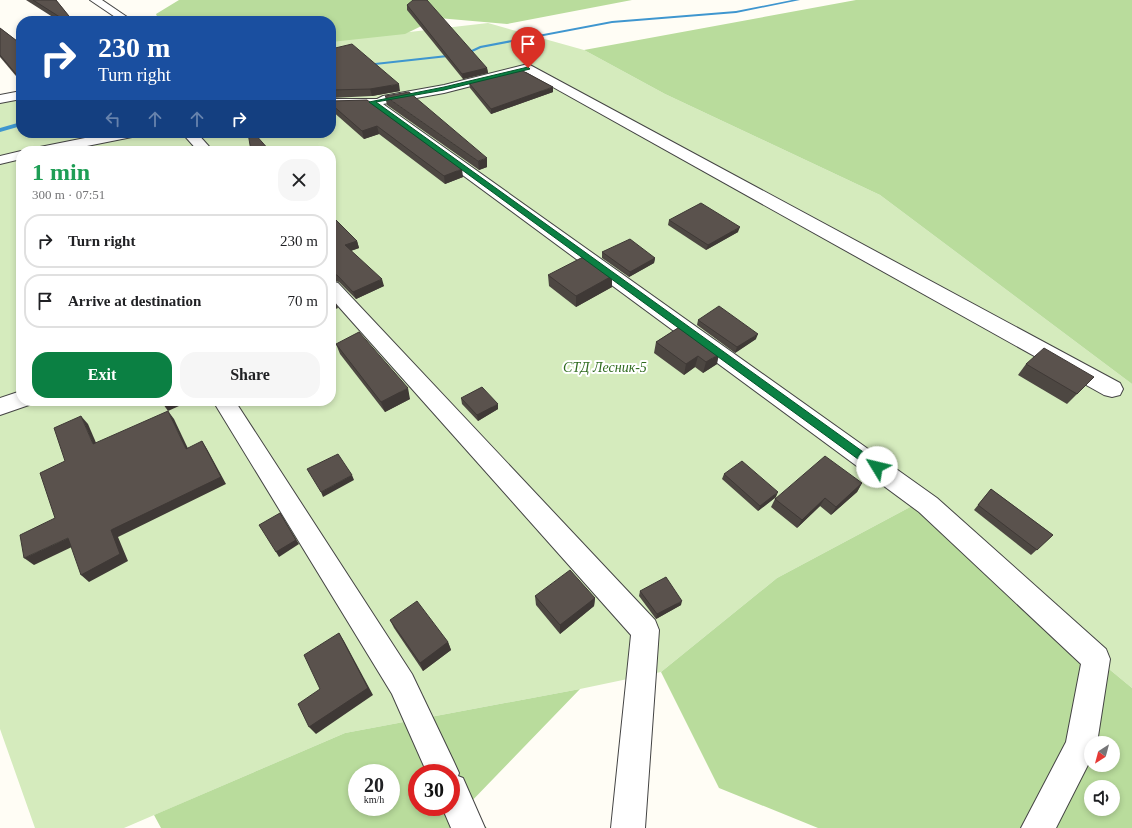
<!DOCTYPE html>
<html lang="en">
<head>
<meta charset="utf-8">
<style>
	:root { --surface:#fff; --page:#f6f6f6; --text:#202124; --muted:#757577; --line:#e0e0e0; --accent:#0b8043 }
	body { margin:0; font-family:Georgia,serif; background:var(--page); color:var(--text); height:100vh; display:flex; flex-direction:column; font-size:15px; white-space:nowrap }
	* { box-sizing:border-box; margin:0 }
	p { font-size:13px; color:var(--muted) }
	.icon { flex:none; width:22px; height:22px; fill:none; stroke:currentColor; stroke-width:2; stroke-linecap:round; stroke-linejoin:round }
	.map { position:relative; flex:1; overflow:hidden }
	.side { position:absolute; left:16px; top:146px; width:320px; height:260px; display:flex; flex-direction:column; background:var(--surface); border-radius:16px; box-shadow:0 2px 6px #0003 }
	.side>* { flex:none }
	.hud { position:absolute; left:16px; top:16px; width:320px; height:122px; border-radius:16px; box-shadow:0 2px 6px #0003; background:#1a4fa0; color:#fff; overflow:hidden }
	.needle { width:26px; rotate:216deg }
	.buttons { position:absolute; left:1084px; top:736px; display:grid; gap:8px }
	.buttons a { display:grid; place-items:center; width:36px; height:36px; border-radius:50%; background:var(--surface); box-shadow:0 2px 6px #0003; font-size:20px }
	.speed { position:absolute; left:348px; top:764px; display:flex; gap:8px; font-size:20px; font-weight:700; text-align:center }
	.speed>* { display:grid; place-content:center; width:52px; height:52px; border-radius:50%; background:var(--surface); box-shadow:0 2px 6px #0003; line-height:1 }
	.speed small { font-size:10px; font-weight:400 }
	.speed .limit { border:6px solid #d22; background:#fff; color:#111 }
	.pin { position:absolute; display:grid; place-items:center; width:34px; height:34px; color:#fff; margin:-41px -17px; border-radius:50% 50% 50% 0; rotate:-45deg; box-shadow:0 0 4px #0007 }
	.pin .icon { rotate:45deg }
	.me { position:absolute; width:44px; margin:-22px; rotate:306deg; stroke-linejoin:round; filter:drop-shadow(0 0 3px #0008) }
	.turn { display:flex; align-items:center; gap:14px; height:84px; padding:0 16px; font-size:18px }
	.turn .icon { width:52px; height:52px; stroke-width:2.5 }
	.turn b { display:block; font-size:28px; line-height:34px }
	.lanes { display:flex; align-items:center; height:38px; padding:0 16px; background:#0003; justify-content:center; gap:20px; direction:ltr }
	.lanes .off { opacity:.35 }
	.round { display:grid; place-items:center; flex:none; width:42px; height:42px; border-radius:16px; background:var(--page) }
	.headline { display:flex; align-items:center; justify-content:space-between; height:68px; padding:0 16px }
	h1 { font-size:24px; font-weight:600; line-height:30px; color:#1e9e55 }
	.button { display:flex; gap:8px; margin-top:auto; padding:8px 16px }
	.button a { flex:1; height:46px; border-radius:16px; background:var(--accent); color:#fff; font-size:16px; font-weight:600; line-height:46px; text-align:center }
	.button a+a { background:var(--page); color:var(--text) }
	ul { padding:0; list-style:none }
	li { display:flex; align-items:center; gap:12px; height:54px; margin:0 8px 6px; padding:0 8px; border:2px solid var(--line); border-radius:16px }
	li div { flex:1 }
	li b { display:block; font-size:15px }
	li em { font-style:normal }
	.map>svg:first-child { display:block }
	.green { fill:#d5ebbd; fill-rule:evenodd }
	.forest { fill:#b9dc9c; fill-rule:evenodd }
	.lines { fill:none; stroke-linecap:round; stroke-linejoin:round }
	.stream { fill:#3f96cf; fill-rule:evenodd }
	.minor-casing { stroke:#444; stroke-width:2 }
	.minor { fill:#fff; fill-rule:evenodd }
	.wall { fill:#4d4742 }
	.shaded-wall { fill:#3f3936 }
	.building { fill:#5a524d; stroke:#3f3936 }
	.route { fill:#0b8043; stroke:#07532c }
	.labels { text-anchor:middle; stroke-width:4; stroke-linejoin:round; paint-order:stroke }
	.park-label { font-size:14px; font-style:italic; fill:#2f6b1f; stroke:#fff }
</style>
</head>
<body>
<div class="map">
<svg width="1132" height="828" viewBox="0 0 1132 828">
	<rect width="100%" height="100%" fill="#fffdf5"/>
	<path class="green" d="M488,23l96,27 81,44 215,101 252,189v304l-220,-182 -135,72 -116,94 -81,17 -235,44 -221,95h-89l-35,-99v-627l21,-5v36h310v-92zM21,151h310v250h-310z"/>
	<g class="forest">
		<path d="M179,0h453l-125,24 -69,-6 -33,16 -74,8v-21h-172l-3,-7z"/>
		<path d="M856,0h276v384l-252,-189 -215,-101 -81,-44z"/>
		<path d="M912,506l220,182v140h-314l-99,-40 -58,-116 116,-94zM1091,743h22v22h-22zM1091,787h22v22h-22z"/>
		<path d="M580,689l-114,118 21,21h-326l-7,-13 191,-82zM357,773h34v34h-34zM417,773h34v34h-34z"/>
	</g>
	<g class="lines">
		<g class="stream">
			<path d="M792,0h8l-64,13 -124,10 -131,25 -15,7 -100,11 -2,-1 2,-1 99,-11 15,-7 132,-25 124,-10z"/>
			<path d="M21,122v4l-21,6v-4z"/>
		</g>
		<g class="minor-casing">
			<g id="minor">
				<path d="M90,0h12l31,21h-12z"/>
				<path d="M528,64l592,319 3,6 -3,6 -8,2 -8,-2 -578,-323 -82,21 -61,11 554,394 169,151 4,10 -13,84h-6v16l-35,69h-35l45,-86 15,-78 -162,-152 -550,-406 -38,1v-8h46l6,-3 61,-11z"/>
				<path d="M21,91v8l-21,4v-8z"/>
				<path d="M110,133h29l-2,3 -75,15h-29l2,-3z"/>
				<path d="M182,133h15l16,18h-15z"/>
				<path d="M21,151v8l-21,5v-8l21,-5h2z"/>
				<path d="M331,281l7,2 317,337 4,10 -14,198h-34l20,-193 -300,-337z"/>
				<path d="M21,391v10h10l-2,4 -29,10v-17z"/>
				<path d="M213,401h22l177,273 42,88 5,11 -1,3 5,2 22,50h-34l-9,-21h9v-34h-24l-35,-79z"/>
			</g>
		</g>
		<use href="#minor" class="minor"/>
	</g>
	<g class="wall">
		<path d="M26,0h30l17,21h-14z"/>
		<path d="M407,5l80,63 1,5 -25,6 -56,-69z"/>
		<path d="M0,28l21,16v38l-21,-25z"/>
		<path d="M331,49l69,42 -28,5 -41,2z"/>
		<path d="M469,83l84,9 -62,22 -21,-26z"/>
		<path d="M385,96l102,71 -8,3 -92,-65z"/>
		<path d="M367,100l96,77 -18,7 -66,-50 -15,5 -33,-29v-9z"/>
		<path d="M669,220l69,12 -32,18 -38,-25z"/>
		<path d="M331,222l26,19 2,7 -8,3 33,35 -28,13 -17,-17 -8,-2z"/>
		<path d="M602,252l53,6 -1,5 -25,14 -27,-19z"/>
		<path d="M548,275l64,1v11l-36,20 -27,-21z"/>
		<path d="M698,320l58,19 -21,14 -38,-28z"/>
		<path d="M681,326l36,38 -14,9 -8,-6 -11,8 -30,-22 2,-11z"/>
		<path d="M336,344l74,55 -25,13 -45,-58z"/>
		<path d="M1026,364l68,13 -27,27 -49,-29z"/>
		<path d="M461,398l37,11 -20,12 -16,-17z"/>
		<path d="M724,474l52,23 -18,14 -36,-32z"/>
		<path d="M862,483l-5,9 -26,23 -11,-9 -23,22 -26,-21 4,-8z"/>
		<path d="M991,489l62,46 -22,20 -57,-45z"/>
		<path d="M640,591l41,14 -25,14 -17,-23z"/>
		<path d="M535,596l60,2 -1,8 -34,28 -24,-29z"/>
		<path d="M390,620l58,22 3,8 -28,21 -29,-43z"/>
	</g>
	<g class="shaded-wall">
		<path d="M487,68l1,5 -25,6 -1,-5z"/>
		<path d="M399,84l1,7 -28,5 -2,-7z"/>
		<path d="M553,87v5l-62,22v-5z"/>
		<path d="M377,126l2,8 -15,5 -2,-8z"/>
		<path d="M487,158v9l-8,3 -1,-9z"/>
		<path d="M462,169l1,8 -18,7 -1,-8z"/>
		<path d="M740,227l-2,5 -32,18 2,-5z"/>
		<path d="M357,241l2,7 -12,4 -2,-7z"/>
		<path d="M655,258l-1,5 -25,14 1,-5z"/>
		<path d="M612,276v11l-36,20v-11z"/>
		<path d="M382,279l2,7 -28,13 -3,-7z"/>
		<path d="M335,301l3,7 -7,3v-8z"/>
		<path d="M758,334l-2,5 -21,14 2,-6z"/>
		<path d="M719,354l-2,10 -14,9 3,-11z"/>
		<path d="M698,356l-3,11 -11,8 2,-11z"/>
		<path d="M408,388l2,11 -25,13 -4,-10z"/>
		<path d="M161,401h29l-22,10z"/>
		<path d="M498,404v5l-20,12 -1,-6z"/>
		<path d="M168,411l6,8 18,38 -6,-8z"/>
		<path d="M81,416l7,8 12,28 -7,-8z"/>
		<path d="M202,441l5,8 19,35 -108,53 10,24 -39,21 -8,-7 30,-45z"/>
		<path d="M352,475l2,5 -31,17 -2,-5z"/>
		<path d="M862,483l-5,9 -26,23 5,-8z"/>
		<path d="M778,492l-2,5 -18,14 2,-5z"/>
		<path d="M825,498l-5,8 -23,22 5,-8z"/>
		<path d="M280,513l19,31 -20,13 -3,-5z"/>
		<path d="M68,538l8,7 -42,20 -10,-7z"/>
		<path d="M595,598l-1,8 -34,28v-9z"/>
		<path d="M682,601l-1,4 -25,14 1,-5z"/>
		<path d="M339,633l5,8 29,54 -57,39 -7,-7z"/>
		<path d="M448,642l3,8 -28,21 -3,-8z"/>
	</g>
	<g class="building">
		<path d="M33,0h23l17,21h-7z"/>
		<path d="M413,0h14l60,68 -25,6 -55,-69z"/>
		<path d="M0,28l21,16v36l-21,-25z"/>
		<path d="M352,44l47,40 -29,5 -39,1v-41z"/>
		<path d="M521,70l32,17 -62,22 -22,-26z"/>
		<path d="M409,92l78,66 -9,3 -93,-65z"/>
		<path d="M367,100l95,69 -18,7 -67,-50 -15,5 -31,-27v-3z"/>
		<path d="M248,133h6l16,18h-19z"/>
		<path d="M701,203l39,24 -32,18 -39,-25z"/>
		<path d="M336,220l21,21 -12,4 37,34 -29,13 -16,-17 -6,-1v-52z"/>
		<path d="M630,239l25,19 -25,14 -28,-20z"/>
		<path d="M585,256l27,20 -36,20 -28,-21z"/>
		<path d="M331,296l4,5 -4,2z"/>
		<path d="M719,306l39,28 -21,13 -39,-27z"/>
		<path d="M681,326l38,28 -13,8 -8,-6 -12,8 -30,-22z"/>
		<path d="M359,332l49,56 -27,14 -45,-58z"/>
		<path d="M1044,348l50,29 -17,17 -51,-30z"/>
		<path d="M482,387l16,17 -21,11 -16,-17z"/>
		<path d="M168,411l18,38 16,-8 19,36 -110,53 9,24 -39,21 -13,-37 -44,20 -4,-23 35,-17 -15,-45 25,-12 -11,-33 27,-12 12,28z"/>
		<path d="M338,454l14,21 -31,17 -14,-23z"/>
		<path d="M825,456l37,27 -26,24 -11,-9 -23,22 -27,-21z"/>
		<path d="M742,461l36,31 -18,14 -36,-32z"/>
		<path d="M991,489l62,46 -16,15 -59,-45z"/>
		<path d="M280,513l16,27 -20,12 -17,-27z"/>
		<path d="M570,570l25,28 -35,27 -25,-29z"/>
		<path d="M666,577l16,24 -25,13 -17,-23z"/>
		<path d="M417,601l31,41 -28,21 -30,-43z"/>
		<path d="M339,633l29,55 -59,39 -11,-23 22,-15 -16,-34z"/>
	</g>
	<path class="route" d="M528,67l2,2 -86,21 -68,12 504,362 2,3 -2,3h-7l-504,-368 75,-15z"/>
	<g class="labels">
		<g class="park-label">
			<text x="605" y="372">СТД Лесник-5</text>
		</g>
	</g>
</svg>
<div class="buttons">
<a><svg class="needle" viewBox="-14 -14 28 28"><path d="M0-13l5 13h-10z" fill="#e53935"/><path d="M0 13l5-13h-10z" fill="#757577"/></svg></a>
<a><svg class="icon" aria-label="sound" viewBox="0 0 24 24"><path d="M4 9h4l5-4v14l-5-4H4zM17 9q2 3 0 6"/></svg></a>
</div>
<div class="speed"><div>20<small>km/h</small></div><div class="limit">30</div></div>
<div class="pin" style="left:528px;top:68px;background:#d93025"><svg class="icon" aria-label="arrive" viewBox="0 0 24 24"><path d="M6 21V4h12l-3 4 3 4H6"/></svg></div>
<svg class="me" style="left:877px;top:467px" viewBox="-20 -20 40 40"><circle r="19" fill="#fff"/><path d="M0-13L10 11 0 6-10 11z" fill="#0b8043"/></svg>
<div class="hud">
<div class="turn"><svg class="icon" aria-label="right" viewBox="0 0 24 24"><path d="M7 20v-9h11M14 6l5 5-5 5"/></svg><div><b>230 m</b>Turn right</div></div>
<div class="lanes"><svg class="icon off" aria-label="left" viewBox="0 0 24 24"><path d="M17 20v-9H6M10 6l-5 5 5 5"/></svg><svg class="icon off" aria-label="ahead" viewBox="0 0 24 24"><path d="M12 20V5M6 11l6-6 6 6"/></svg><svg class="icon off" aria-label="ahead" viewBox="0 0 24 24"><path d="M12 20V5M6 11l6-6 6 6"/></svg><svg class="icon" aria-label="right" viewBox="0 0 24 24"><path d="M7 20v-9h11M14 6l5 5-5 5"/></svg></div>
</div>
<section class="side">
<div class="headline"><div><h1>1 min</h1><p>300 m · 07:51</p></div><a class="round"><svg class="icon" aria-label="close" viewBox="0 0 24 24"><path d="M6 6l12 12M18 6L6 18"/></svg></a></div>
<ul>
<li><svg class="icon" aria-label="right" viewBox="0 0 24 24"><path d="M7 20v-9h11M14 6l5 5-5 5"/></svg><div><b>Turn right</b></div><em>230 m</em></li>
<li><svg class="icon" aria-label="arrive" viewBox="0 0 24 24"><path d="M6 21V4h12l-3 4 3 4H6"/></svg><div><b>Arrive at destination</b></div><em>70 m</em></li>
</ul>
<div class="button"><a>Exit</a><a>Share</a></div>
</section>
</div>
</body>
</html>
